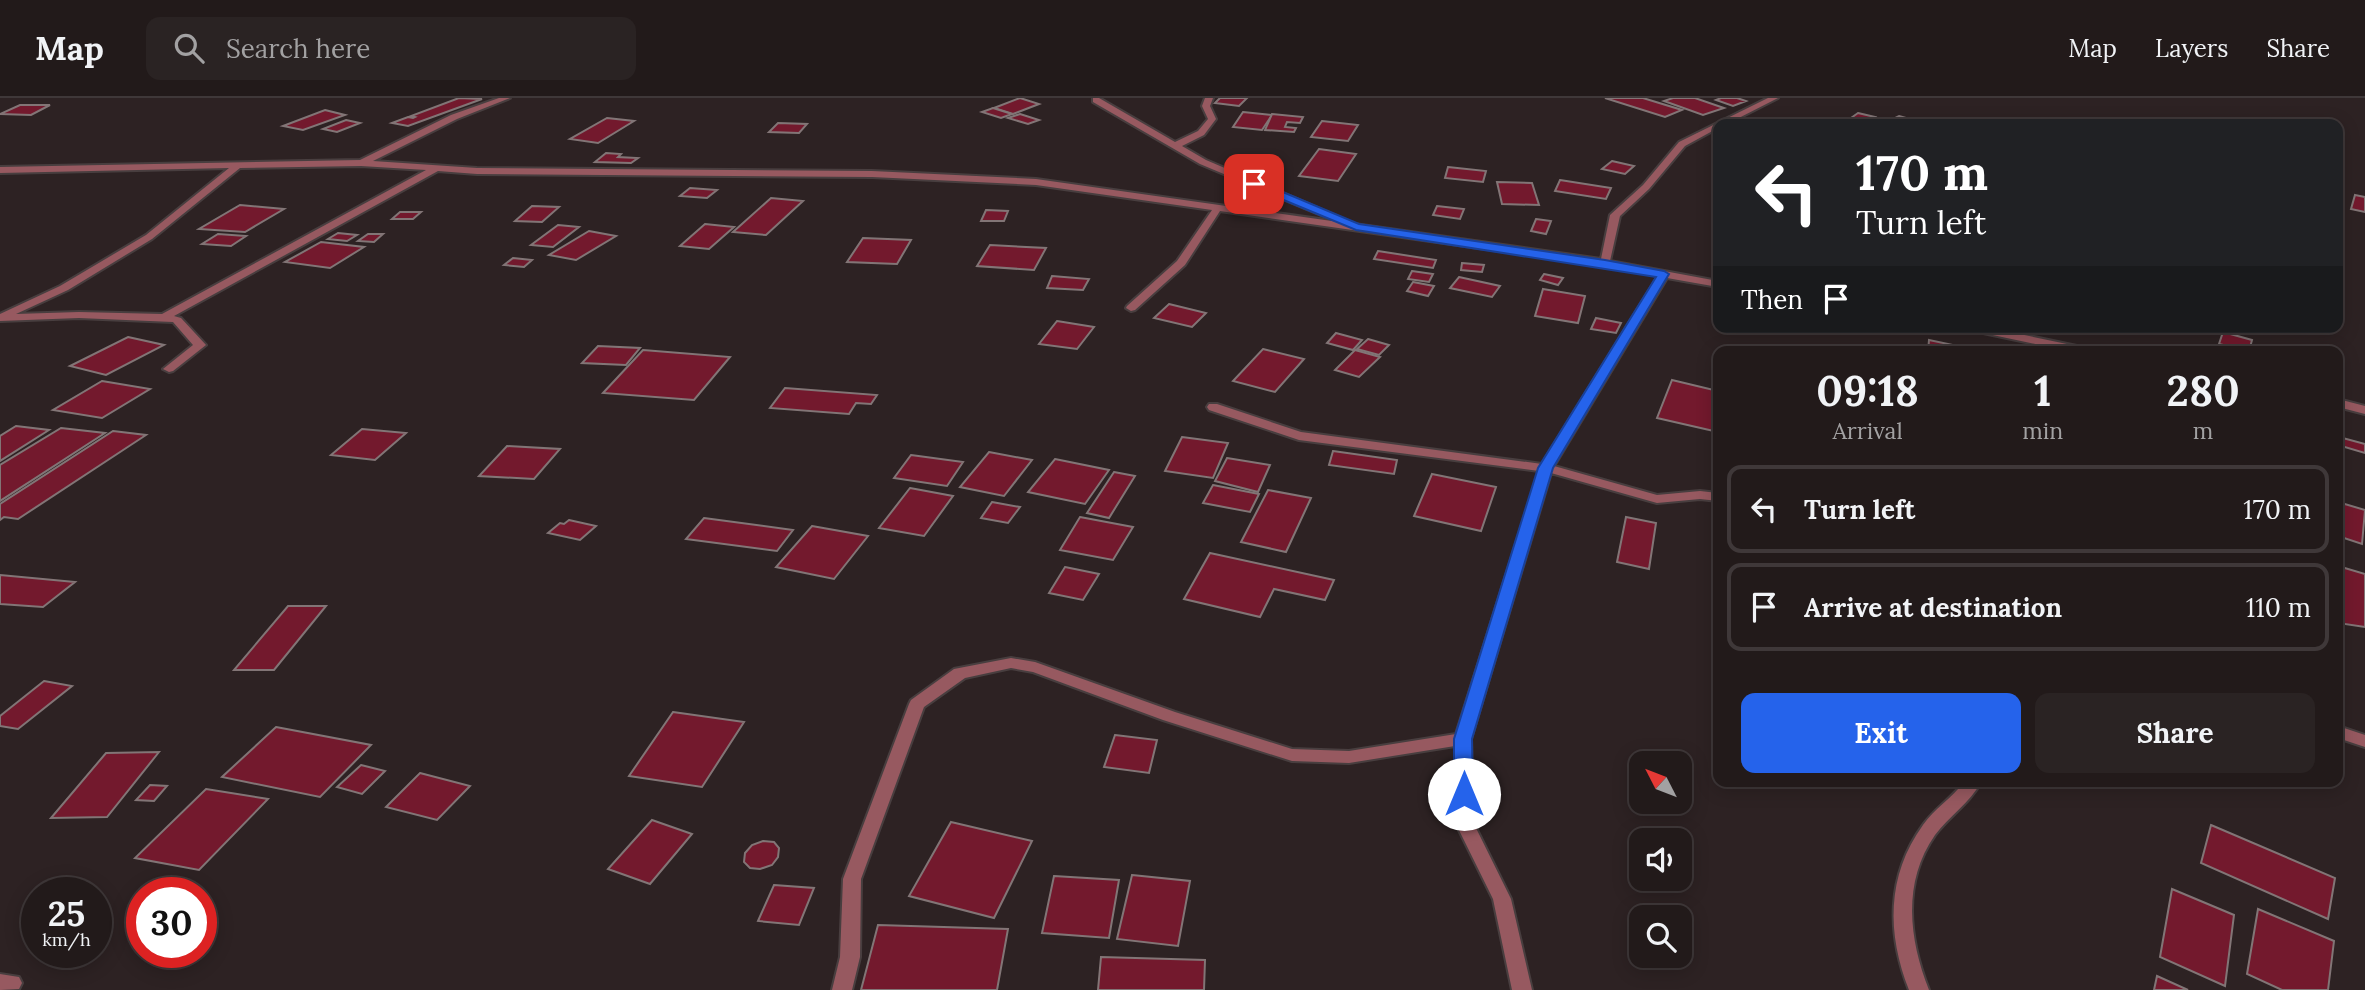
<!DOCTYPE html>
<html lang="en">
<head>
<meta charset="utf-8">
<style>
	:root { --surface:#221a1a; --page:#2a2323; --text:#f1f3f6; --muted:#a2a1a2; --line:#3f3839; --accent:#2563eb }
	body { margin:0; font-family:Lora,serif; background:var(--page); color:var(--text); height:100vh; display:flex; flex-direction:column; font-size:26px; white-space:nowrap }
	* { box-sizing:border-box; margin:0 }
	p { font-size:23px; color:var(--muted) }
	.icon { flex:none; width:38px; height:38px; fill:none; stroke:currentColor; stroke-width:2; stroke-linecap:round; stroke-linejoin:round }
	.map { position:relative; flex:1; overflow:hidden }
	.panel { position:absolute; left:1713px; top:248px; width:630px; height:441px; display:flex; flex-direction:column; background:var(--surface); border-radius:14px; box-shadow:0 4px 18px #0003,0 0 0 2px var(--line) }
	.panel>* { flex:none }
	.guide { position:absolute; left:1713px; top:21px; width:630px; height:214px; border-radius:14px; box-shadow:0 4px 18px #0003,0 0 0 2px var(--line); background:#202124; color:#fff; overflow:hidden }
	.needle { width:46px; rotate:312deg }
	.buttons { position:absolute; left:1629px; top:653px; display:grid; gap:14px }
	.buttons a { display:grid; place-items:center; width:63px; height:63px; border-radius:14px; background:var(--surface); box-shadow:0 4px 18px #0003,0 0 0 2px var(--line); font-size:35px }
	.speed { position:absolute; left:21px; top:779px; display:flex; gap:14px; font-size:35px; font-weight:700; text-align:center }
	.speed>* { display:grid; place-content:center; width:91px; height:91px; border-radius:50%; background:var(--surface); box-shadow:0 4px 18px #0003,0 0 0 2px var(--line); line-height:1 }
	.speed small { font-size:18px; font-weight:400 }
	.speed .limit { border:10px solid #d22; background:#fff; color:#111 }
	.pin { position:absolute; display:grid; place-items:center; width:60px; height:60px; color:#fff; margin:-30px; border-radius:14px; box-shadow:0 4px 10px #0006 }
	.me { position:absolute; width:77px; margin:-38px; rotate:0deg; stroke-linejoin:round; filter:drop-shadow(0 0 5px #0008) }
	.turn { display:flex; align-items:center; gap:24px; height:147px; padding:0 28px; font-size:32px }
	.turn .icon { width:91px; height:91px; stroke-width:2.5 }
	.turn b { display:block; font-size:49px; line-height:60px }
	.then { display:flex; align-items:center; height:66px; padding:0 28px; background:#0003; gap:14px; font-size:26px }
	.eta { display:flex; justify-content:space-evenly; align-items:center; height:119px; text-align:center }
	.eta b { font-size:42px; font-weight:700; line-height:49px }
	.primary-button { display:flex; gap:14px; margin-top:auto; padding:14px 28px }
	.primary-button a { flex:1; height:80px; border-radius:14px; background:var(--accent); color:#fff; font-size:28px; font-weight:700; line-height:80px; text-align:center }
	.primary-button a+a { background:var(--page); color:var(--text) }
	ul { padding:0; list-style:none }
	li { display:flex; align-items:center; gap:21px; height:88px; margin:0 14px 10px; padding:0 14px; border:4px solid var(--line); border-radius:14px }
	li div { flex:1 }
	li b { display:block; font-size:26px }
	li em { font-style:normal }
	header { display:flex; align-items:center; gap:42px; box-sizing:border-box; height:98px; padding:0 35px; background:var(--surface); border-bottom:2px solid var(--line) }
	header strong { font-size:33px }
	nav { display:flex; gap:38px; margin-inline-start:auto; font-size:24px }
	.search { width:490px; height:63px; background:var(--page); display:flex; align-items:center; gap:18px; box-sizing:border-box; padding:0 24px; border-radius:14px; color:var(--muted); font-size:26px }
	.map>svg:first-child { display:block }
	.building { fill:#73192d; stroke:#827576; stroke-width:2 }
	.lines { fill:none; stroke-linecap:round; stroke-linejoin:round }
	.street-casing { stroke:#483e3f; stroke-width:4 }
	.street { fill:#975960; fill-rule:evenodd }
	.route { fill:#2563eb; stroke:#184099; stroke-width:2 }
</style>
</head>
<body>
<header>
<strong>Map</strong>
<div class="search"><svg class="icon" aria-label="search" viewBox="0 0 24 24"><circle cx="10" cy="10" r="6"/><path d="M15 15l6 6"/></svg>Search here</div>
<nav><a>Map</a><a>Layers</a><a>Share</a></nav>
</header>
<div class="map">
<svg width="2365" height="892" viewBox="0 0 2365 892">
	<rect width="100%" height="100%" fill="#2d2223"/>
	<g class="building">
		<path d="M459,0l23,1 -74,27 -16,-3 16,-6 5,1 2,-1 -4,-1z"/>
		<path d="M1020,0l19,6 -26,10 -19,-6z"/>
		<path d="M1220,0h27l-8,8 -24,-3z"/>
		<path d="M1605,0h38l39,12 -17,7z"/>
		<path d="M1673,0h22l29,10 -21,7 -39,-14z"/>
		<path d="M1721,0h16l9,3 -13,5 -17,-6z"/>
		<path d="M20,7h30l-19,10 -31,-1z"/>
		<path d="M993,10l19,6 -11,4 -19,-6z"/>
		<path d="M325,12l20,5 -42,15 -20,-4z"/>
		<path d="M1243,14l29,3 -10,15 -29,-3z"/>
		<path d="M1858,15l17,4 -7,5 -17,-4z"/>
		<path d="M1020,16l19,6 -11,4 -20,-6z"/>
		<path d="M1272,16l31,3 -3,6 -13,-1 -2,5 11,1 -2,4 -29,-2z"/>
		<path d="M1899,18l21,6 -20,2 -11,-3z"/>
		<path d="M607,20l27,3 -36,22 -28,-4z"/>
		<path d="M346,22l14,3 -23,9 -14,-3z"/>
		<path d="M1322,23l36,4 -10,16 -37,-4z"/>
		<path d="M778,25l29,1 -8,9 -30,-1z"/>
		<path d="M1319,51l37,5 -18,27 -39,-5z"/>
		<path d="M606,55l15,1 -3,3 20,1 -7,5 -36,-1z"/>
		<path d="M1612,63l22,5 -9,8 -23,-5z"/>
		<path d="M1448,69l38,4 -3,11 -38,-4z"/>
		<path d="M1560,82l51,8 -5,11 -51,-8z"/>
		<path d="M1497,84l35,1 7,22 -37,-1z"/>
		<path d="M690,90l27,2 -10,8 -27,-2z"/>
		<path d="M2355,97l10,2v15l-14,-3z"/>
		<path d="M771,100l32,3 -37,34 -33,-3z"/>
		<path d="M240,107l44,4 -39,23 -46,-3z"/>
		<path d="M532,108l27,1 -17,15 -27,-1z"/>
		<path d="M1437,108l27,3 -4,10 -27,-4z"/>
		<path d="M986,112l22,1 -4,10h-23z"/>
		<path d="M400,114h21l-8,7h-21z"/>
		<path d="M1536,121l15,2 -5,13 -15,-3z"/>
		<path d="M705,126l29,3 -25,22 -29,-3z"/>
		<path d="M558,127l21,2 -26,20 -22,-2z"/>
		<path d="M589,133l27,5 -40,24 -27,-5z"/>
		<path d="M338,135l19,2 -10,6 -19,-2z"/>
		<path d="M218,136l28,2 -15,10 -29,-2z"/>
		<path d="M368,136h15l-9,8 -16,-1z"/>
		<path d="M863,140l48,2 -14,24 -50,-2z"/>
		<path d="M321,144l43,5 -34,21 -45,-6z"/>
		<path d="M990,147l56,3 -12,22 -57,-4z"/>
		<path d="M1378,153l58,9 -3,8 -59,-9z"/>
		<path d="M513,160l19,2 -8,7 -20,-2z"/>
		<path d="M1462,165l22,2 -2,7 -21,-2z"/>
		<path d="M1412,173l21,3 -4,8 -21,-3z"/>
		<path d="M1544,176l19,4 -5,7 -18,-5z"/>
		<path d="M1052,178l37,3 -6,11 -36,-2z"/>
		<path d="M1459,179l41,9 -8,11 -42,-9z"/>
		<path d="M1413,184l21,4 -6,10 -21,-5z"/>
		<path d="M1543,191l42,7 -7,27 -43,-7z"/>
		<path d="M1169,206l37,9 -14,14 -38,-9z"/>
		<path d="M1596,220l25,5 -5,10 -25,-4z"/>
		<path d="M1057,223l37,6 -17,22 -38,-5z"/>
		<path d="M2223,234l29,8 -3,11 -30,-7z"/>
		<path d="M1336,235l26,7 -9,10 -26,-7z"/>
		<path d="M128,239l36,8 -58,30 -36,-9z"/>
		<path d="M1368,241l21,6 -10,10 -22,-6z"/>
		<path d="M1929,242l24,5v7h-10l1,-5 -5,-1v6h-11z"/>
		<path d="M598,248l42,2 -14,17 -44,-2z"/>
		<path d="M1263,251l41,10 -29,33 -42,-11z"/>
		<path d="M643,252l87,7 -36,43 -91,-7z"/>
		<path d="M1355,252l25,7 -21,20 -24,-7z"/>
		<path d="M1672,282l46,11v41l-61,-14z"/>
		<path d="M102,283l48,8 -48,29 -49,-8z"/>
		<path d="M785,290l92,7 -6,9 -15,-1 -7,11 -79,-6z"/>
		<path d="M16,328l33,4 -49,31v-25z"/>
		<path d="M61,330l44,5 -105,68v-36z"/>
		<path d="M362,331l44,4 -31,27 -44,-5z"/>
		<path d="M113,333l33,4 -128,84 -14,-2 -4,3v-16z"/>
		<path d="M1182,339l46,6 -15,35 -48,-7z"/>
		<path d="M2339,339l26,7v9l-27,-8z"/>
		<path d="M507,348l53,3 -26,30 -55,-3z"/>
		<path d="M1333,353l64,9 -3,14 -65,-9z"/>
		<path d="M989,354l43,8 -28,36 -44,-9z"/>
		<path d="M911,357l52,7 -16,24 -53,-8z"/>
		<path d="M1227,360l43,7 -12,27 -43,-11z"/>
		<path d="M1055,361l54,11 -24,34 -57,-12z"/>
		<path d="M1114,374l21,4 -26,42 -22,-5z"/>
		<path d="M1432,376l64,13 -15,44 -67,-15z"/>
		<path d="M1213,387l46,9 -9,18 -47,-9z"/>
		<path d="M910,390l43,8 -29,40 -45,-8z"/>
		<path d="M1268,392l43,8 -25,54 -45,-10z"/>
		<path d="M992,404l28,5 -12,16 -27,-5z"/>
		<path d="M2338,404l27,8 -3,34 -24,-8z"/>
		<path d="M1080,419l53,10 -20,33 -53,-10z"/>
		<path d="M1626,419l30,6 -7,46 -32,-7z"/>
		<path d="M704,420l89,12 -16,21 -91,-12z"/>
		<path d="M569,422l27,6 -16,14 -32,-7 12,-10 4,1z"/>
		<path d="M812,428l56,10 -34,43 -58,-12z"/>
		<path d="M1210,455l124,27 -9,20 -51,-11 -14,28 -76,-18z"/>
		<path d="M2338,468l27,8v53l-27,-4z"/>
		<path d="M1065,469l34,7 -16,26 -34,-7z"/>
		<path d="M0,477l75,7 -32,25 -43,-3z"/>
		<path d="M288,508h38l-52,64h-40z"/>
		<path d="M44,583l28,5 -54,43 -18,-3v-10z"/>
		<path d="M673,614l71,10 -42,65 -73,-11z"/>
		<path d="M276,629l95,18 -51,52 -98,-20z"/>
		<path d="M1115,637l42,5 -8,33 -45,-6z"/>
		<path d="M159,654l-52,65 -56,1 55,-65z"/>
		<path d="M361,667l24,6 -23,23 -25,-7z"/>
		<path d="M420,675l50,13 -33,34 -51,-13z"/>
		<path d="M150,687l17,1 -13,15 -18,-1z"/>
		<path d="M206,691l62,10 -69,71 -64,-12z"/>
		<path d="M652,722l40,14 -42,50 -42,-15z"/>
		<path d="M951,724l81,19 -38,77 -85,-22z"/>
		<path d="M2211,727l124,53 -7,41 -127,-56z"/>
		<path d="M763,743l11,1 5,6 -1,9 -6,8 -12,4 -10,-1 -6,-6 1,-9 7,-8z"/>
		<path d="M1132,777l58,6 -12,65 -61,-7z"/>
		<path d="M1054,778l65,4 -10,58 -67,-5z"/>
		<path d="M774,787l40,3 -15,37 -41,-4z"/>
		<path d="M2172,791l62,26 -9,71 -65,-29z"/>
		<path d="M2258,811l76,32 -6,49h-46l-35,-16z"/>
		<path d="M878,827l130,4 -11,61h-136z"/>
		<path d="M1101,859l104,3 -1,30h-106z"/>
		<path d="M2157,878l31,14h-34z"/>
	</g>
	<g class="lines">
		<g class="street-casing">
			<g id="street">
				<path d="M499,0h11l-53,21 -84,42 104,7 395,3 164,8 565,80 9,-44 33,-30 36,-43 89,-44h10l-51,26h-9v4l-33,18 -36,43 -29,27 -10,45 108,20v6l-51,-9 -113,188 103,29 43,-4 18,2v8l-18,-2 -43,4 -106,-30 -80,266 2,83 38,77 21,91h-20l-19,-91 -38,-77v-76l-106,17 -57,-2 -129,-41 -130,-48 -22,-4 -46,10 -41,29 -63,172 -1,78 -8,33h-20l8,-33 3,-78 66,-175 2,-4 43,-31 57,-11 24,4 140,50 117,37 57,2 107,-17 83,-263 -240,-31 -90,-30 -2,-3 2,-3h8l84,28 241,32 116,-188 -53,-10 -385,-55 -35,54 -50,45 -4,1 -5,-3 1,-2 50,-45 35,-51 -176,-25 -164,-8 -395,-3 -39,-3 -264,145 7,2 25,27 -33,26 -4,1 -6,-3 30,-24 -20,-23 -94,-4 -79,3v-7l60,-28 86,-51 83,-67 -229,5v-6l360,-7 91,-45zM361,68l65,4 -264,144 -83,-2 -63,2 52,-24 84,-51 88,-71z"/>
				<path d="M1093,0h6l76,44 23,-11 10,-12 -6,-13 3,-8h8l-3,8 6,13 -12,16 -22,11 24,14 135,58 -8,2 -133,-56 -107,-62z"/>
				<path d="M1964,229h22l105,22 6,3h-24l-104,-22z"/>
				<path d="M2338,301l27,7v8l-27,-7z"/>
				<path d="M2338,628l27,9v12l-27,-9z"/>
				<path d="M1964,684h17c-11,21 -32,34 -46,53 -33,47 -26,104 -6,155h-20c-22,-56 -23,-114 14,-165 11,-16 29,-27 41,-43z"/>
				<path d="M0,876l19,3 3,6 -3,6 -19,1z"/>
			</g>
		</g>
		<use href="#street" class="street"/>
	</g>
	<path class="route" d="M1254,82l105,44 246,36 59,11 5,3 -116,194 -81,271 1,55 -2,6 -7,2 -7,-2 -3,-6v-55l84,-271 118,-191 -300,-47 -106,-44 -1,-2z"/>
</svg>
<div class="buttons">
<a><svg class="needle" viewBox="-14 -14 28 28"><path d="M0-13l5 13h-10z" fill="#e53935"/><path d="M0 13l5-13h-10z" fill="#a2a1a2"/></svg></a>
<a><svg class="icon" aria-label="sound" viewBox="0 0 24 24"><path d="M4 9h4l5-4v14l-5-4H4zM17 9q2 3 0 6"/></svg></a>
<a><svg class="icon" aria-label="search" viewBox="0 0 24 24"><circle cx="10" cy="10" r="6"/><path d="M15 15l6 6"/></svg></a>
</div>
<div class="speed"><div>25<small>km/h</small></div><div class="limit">30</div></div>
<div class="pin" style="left:1254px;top:86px;background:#d93025"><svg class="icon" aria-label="arrive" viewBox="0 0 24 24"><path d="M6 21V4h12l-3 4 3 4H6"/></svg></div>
<svg class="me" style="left:1464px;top:696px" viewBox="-20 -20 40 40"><circle r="19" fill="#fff"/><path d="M0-13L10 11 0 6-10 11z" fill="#2563eb"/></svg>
<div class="guide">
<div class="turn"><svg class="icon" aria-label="left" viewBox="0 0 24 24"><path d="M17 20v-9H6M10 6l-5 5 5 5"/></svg><div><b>170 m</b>Turn left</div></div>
<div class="then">Then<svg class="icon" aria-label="arrive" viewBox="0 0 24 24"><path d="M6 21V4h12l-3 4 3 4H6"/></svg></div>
</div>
<section class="panel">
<div class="eta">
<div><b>09:18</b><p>Arrival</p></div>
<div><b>1</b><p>min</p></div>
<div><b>280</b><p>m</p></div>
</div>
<ul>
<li><svg class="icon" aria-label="left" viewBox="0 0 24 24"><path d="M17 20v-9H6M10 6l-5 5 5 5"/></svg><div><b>Turn left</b></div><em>170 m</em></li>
<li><svg class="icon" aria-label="arrive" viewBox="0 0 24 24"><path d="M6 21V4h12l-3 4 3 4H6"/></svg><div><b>Arrive at destination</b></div><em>110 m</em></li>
</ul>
<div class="primary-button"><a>Exit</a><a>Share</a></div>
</section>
</div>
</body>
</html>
